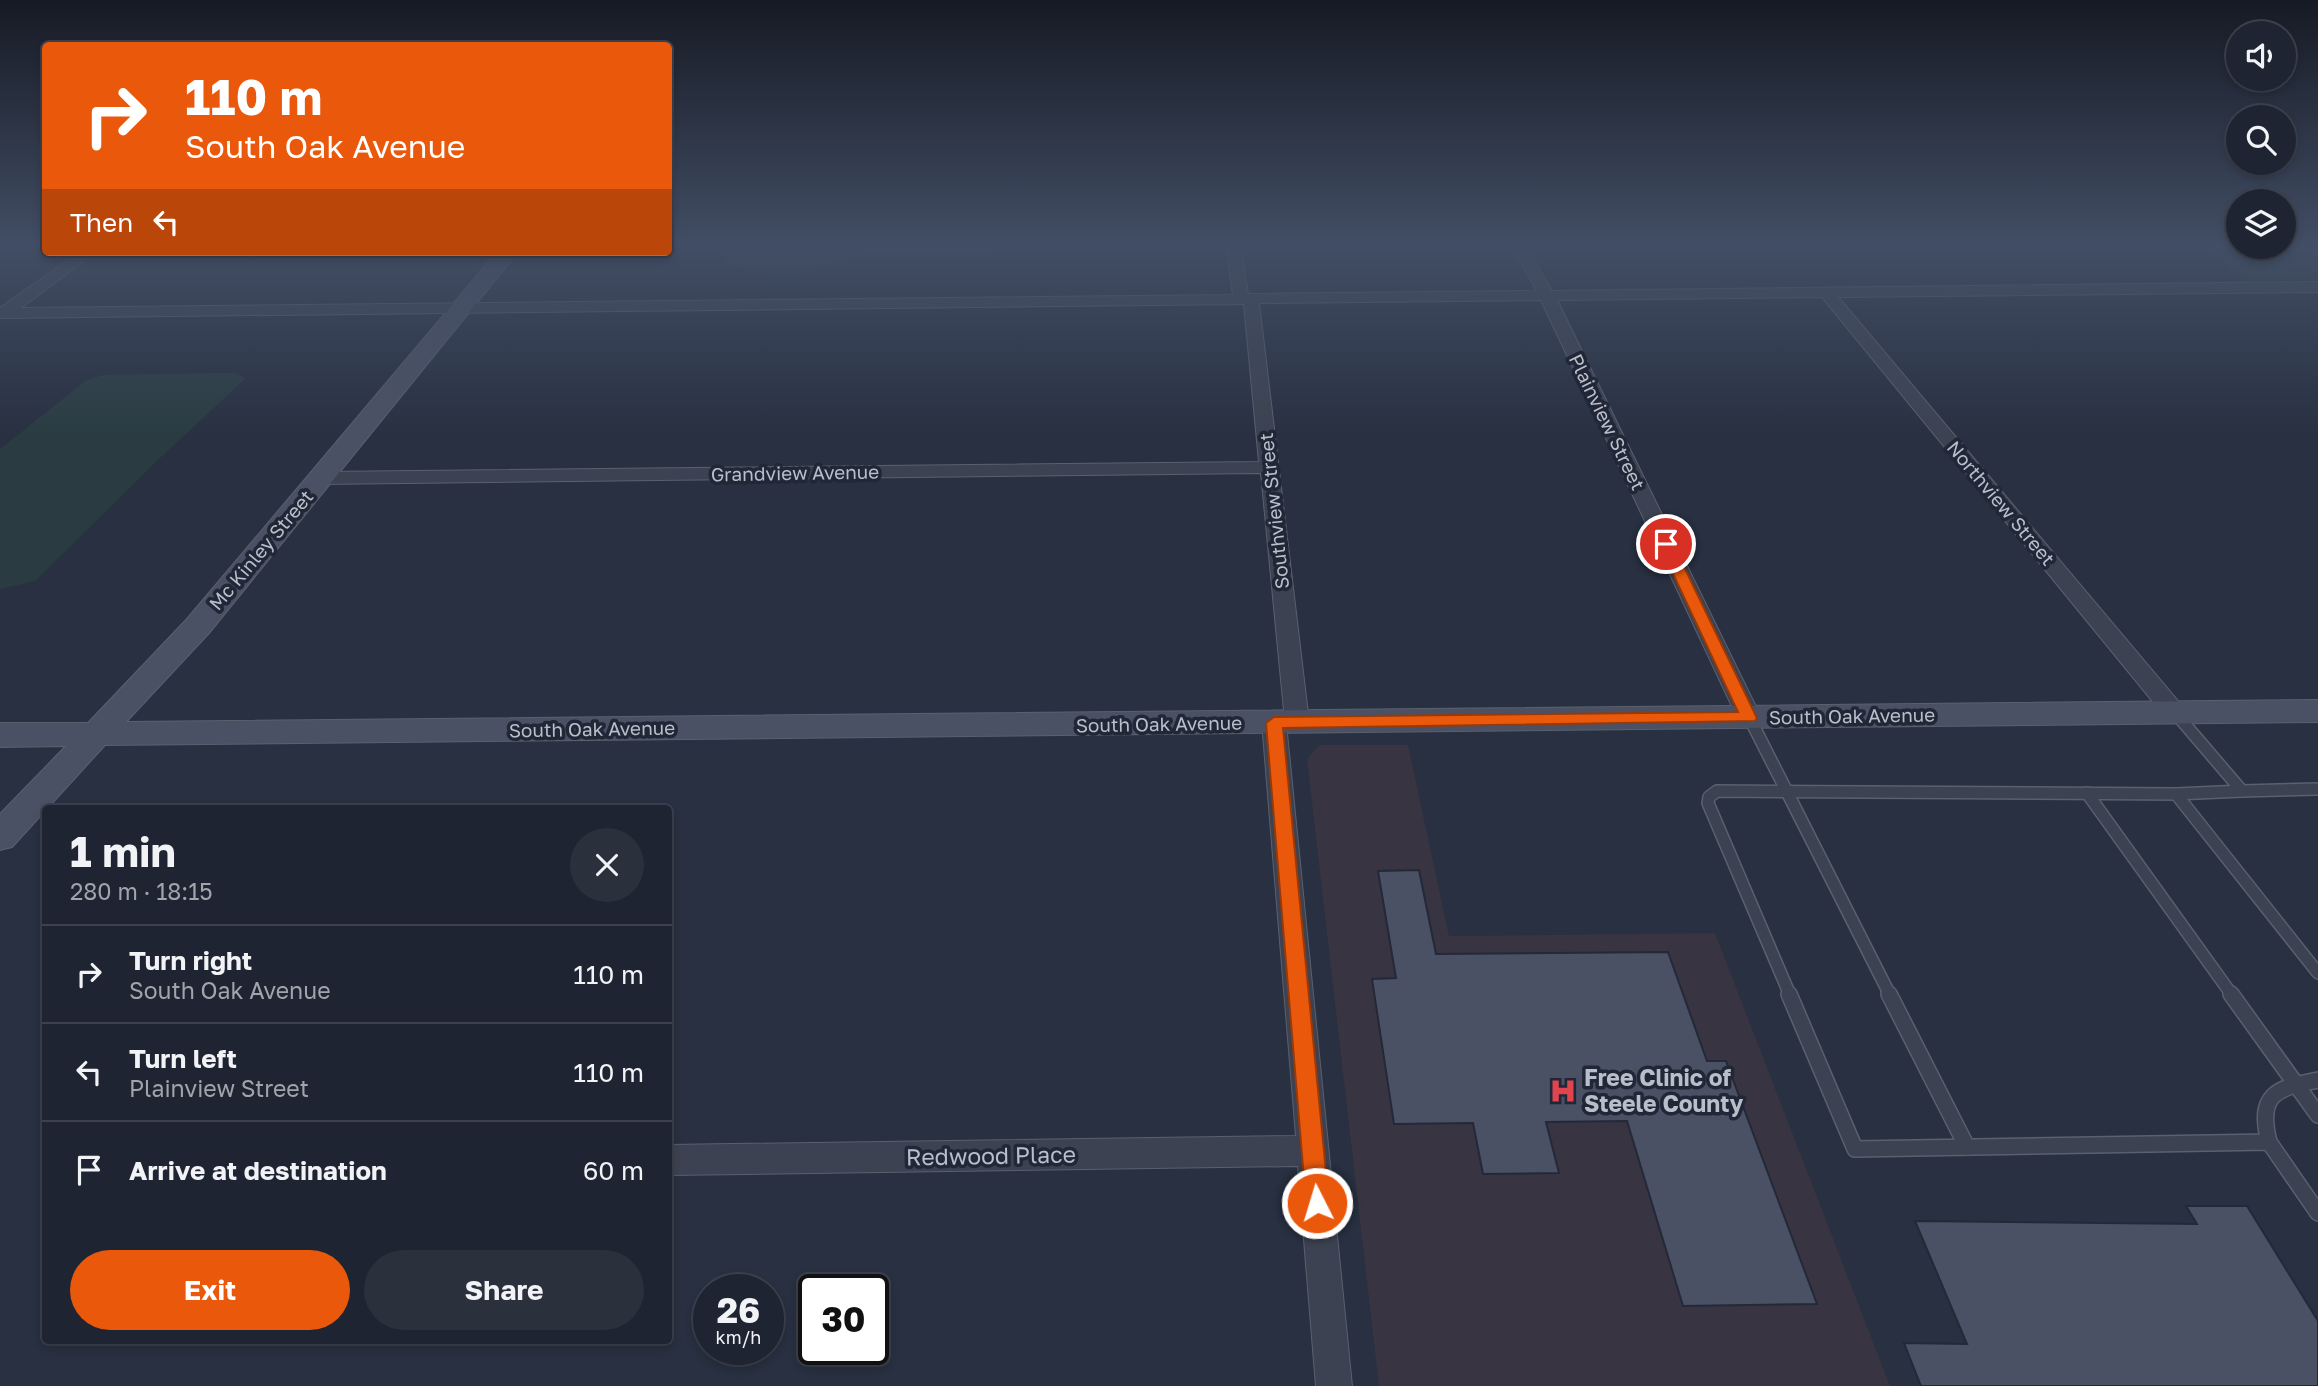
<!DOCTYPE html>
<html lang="en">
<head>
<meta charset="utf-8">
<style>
	:root { --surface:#1e2431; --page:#2b303d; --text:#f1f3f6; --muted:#a1a4ab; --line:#3c414d; --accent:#ea580c }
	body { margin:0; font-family:"Golos Text",sans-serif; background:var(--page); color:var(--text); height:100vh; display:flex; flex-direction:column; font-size:26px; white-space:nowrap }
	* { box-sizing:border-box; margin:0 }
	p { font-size:23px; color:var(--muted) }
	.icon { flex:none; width:38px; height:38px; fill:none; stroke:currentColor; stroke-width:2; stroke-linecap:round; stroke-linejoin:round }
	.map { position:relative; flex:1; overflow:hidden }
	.side { position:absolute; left:42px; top:805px; width:630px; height:539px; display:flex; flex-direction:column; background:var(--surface); border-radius:7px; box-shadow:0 4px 10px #0003,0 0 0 2px var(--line) }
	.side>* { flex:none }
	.guide { position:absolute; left:42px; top:42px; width:630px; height:214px; border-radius:7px; box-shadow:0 4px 10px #0003,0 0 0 2px var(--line); background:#ea580c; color:#fff; overflow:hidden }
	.tools { position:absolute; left:2226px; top:21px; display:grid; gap:14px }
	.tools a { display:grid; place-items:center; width:70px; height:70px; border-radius:50%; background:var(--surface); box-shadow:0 4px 10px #0003,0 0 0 2px var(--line); font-size:35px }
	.speed { position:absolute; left:693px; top:1274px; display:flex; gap:14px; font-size:35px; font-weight:700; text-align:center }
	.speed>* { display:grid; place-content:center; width:91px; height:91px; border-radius:50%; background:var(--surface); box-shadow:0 4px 10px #0003,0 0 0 2px var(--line); line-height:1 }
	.speed small { font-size:18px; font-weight:400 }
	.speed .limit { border:4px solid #111; border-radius:10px; background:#fff; color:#111 }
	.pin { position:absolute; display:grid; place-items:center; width:60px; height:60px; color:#fff; margin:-30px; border:4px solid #fff; border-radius:50%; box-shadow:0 2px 7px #0007 }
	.me { position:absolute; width:77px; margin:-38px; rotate:355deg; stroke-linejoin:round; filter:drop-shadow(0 0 5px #0008) }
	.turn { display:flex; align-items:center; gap:24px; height:147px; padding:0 28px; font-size:32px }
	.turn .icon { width:91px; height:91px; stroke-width:2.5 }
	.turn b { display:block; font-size:49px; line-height:60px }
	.then { display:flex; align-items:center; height:66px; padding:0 28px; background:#0003; gap:14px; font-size:26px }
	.round { display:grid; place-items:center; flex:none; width:74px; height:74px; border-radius:37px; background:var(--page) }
	.headline { display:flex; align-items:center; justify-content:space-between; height:119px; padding:0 28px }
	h1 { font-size:42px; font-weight:700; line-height:52px }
	.primary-button { display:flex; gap:14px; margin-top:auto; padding:14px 28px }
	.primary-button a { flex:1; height:80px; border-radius:42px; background:var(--accent); color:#fff; font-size:28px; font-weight:700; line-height:80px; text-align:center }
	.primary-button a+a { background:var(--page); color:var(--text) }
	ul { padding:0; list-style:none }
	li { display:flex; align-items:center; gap:21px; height:98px; padding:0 28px; border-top:2px solid var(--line) }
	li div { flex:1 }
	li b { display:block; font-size:26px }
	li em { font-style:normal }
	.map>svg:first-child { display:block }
	.medical { fill:#383442 }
	.green { fill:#2a3c42 }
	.building { fill:#4a5165; stroke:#232938; stroke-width:2 }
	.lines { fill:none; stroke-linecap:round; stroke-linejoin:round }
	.lane-far1-casing { stroke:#5a606e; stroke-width:14 }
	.lane-casing { stroke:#5a606e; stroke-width:18 }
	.street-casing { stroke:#5a606e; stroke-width:2 }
	.secondary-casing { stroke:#5a606e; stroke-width:2 }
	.lane-far1 { stroke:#3c4251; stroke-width:11 }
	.lane { stroke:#3c4251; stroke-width:15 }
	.street { fill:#3c4251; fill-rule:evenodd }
	.secondary { fill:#4b5164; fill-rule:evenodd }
	.route { fill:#ea580c; stroke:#983908; stroke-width:2 }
	.labels { text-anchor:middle; stroke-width:7; stroke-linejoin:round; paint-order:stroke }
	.street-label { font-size:19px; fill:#b9becb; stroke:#212736 }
	.near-poi-label { font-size:23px; font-weight:bold; fill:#b9becb; stroke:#212736; text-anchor:start }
	.near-street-label { font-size:23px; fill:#b9becb; stroke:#212736 }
</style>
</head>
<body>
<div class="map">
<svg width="2318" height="1386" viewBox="0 0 2318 1386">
	<rect width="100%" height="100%" fill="#283041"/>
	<path class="medical" d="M1319,745h89l41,191 266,-3 175,453h-511l-72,-627z"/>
	<g class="green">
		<path d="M727,243h270l-8,8 -122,3 -83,24 -60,-14 1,-20z"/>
		<path d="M2198,243h40v4h35l45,7v26h-73z"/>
		<path d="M234,373l12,5 -85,79 -126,124 -35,8v-140l87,-69 17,-5z"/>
	</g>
	<g class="building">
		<path d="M1419,870l17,84 232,-2 39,109h19l91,243 -134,2 -56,-185 -81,1 13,51 -76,1 -10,-51 -79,1 -22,-145 24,-1 -18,-107z"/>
		<path d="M2186,1206h61l71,115v65h-397l-17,-43 63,1 -52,-123 282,3z"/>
	</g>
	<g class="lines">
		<g class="lane-far1-casing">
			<g id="lane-far1">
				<path d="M2177,715l65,76 76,-2"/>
				<path d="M1749,717l141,278"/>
				<path d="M2087,793l145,202"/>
				<path d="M2176,794l142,179"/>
				<path d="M1790,995l-82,-192 1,-6 8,-6 459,3 66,-3"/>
			</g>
		</g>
		<g class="lane-casing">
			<g id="lane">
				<path d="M1789,994l66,155 414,-7 49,71"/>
				<path d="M1889,994l78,153"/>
				<path d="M2231,994l87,121"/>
				<path d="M2269,1142c-12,-48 7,-54 49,-62"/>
			</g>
		</g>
		<g class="street-casing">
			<path id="street" d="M1226,243h14l8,51 289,-3 -27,-48h14l28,48 766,-9v10l-480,5 345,410 4,6 -4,6 -8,2 -8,-2 -345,-422 -265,3 204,417 -4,6 -8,2 -8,-2 -4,-6 -196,-417 -282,3 50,419 -4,6 -8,2 -8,-2 -3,-5 66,663h-36l-18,-220 -630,9v-30l628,-9 -34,-414 4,-6 8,-2 8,2 3,5 -24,-248 -940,11 -9,-6 9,-6 938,-10 -15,-158 -1244,14v-10l80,-56h16l-75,56 1212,-13z"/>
		</g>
		<g class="secondary-casing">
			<g id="secondary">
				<path d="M2284,243h34v11l-41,-7h7z"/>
				<path d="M497,252h21l-309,381 -83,89 2192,-22v22l-2213,23 -93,102 -12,3v-36l66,-68 -66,1v-24h88l99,-104z"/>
			</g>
		</g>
		<use href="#lane-far1" class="lane-far1"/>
		<use href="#lane" class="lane"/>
		<use href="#street" class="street"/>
		<use href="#secondary" class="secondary"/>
	</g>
	<linearGradient id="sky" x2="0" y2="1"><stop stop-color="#161a24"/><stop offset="0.56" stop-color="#424e65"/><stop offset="1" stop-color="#424e65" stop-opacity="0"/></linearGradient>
	<rect width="2318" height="437" fill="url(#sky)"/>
	<path class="route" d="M1666,540l7,4 84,174 -2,3 -472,7 46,475 -4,8 -8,4 -8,-4 -3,-8 -40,-480 8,-6 464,-5 -79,-168z"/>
	<defs>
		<g id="hospital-bare" transform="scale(2.1)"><path d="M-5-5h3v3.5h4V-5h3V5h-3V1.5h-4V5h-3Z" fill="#e0444e" stroke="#212736" stroke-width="2.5" paint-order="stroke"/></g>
	</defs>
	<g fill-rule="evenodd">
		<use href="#hospital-bare" x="1563" y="1091"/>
	</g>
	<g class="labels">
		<g class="street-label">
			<text transform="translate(1607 422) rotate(64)" y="7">Plainview Street</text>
			<text transform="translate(795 473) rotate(-1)" y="7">Grandview Avenue</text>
			<text transform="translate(2001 503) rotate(50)" y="7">Northview Street</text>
			<text transform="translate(1274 511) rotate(-96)" y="7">Southview Street</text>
			<text transform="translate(261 550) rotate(-50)" y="7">Mc Kinley Street</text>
			<text transform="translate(1852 716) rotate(-1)" y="7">South Oak Avenue</text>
			<text transform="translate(1159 724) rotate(-1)" y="7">South Oak Avenue</text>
			<text transform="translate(592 729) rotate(-1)" y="7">South Oak Avenue</text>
		</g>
		<g class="near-poi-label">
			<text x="1584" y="1086">Free Clinic of<tspan x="1584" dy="26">Steele County</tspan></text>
		</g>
		<g class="near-street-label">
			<text transform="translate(991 1156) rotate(-1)" y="8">Redwood Place</text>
		</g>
	</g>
</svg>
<div class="tools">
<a><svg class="icon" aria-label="sound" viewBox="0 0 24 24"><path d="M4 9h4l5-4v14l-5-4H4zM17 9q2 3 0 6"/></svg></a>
<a><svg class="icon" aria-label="search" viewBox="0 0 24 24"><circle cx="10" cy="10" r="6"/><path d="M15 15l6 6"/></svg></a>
<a><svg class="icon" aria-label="layers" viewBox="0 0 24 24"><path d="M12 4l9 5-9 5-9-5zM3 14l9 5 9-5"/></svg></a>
</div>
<div class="speed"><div>26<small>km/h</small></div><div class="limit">30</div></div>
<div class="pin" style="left:1666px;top:544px;background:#d93025"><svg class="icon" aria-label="arrive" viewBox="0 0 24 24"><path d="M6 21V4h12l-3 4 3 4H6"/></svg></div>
<svg class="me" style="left:1317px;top:1203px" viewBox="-20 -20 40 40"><circle r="17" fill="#ea580c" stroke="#fff" stroke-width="3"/><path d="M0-11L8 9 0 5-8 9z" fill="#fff"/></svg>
<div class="guide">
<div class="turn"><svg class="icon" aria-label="right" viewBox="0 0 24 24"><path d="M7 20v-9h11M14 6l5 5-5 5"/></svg><div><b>110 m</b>South Oak Avenue</div></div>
<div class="then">Then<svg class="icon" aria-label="left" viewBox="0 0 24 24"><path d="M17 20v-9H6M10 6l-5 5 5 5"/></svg></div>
</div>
<section class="side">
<div class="headline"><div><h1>1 min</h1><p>280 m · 18:15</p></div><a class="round"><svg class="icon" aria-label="close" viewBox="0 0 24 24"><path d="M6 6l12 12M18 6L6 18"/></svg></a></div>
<ul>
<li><svg class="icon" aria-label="right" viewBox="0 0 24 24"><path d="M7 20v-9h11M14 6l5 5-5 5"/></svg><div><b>Turn right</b><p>South Oak Avenue</p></div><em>110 m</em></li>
<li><svg class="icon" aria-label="left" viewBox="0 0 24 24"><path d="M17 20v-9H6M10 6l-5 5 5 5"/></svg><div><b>Turn left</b><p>Plainview Street</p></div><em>110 m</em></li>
<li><svg class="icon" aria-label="arrive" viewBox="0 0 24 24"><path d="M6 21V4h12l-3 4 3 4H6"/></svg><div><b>Arrive at destination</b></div><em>60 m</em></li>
</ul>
<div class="primary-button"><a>Exit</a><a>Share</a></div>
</section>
</div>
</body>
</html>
